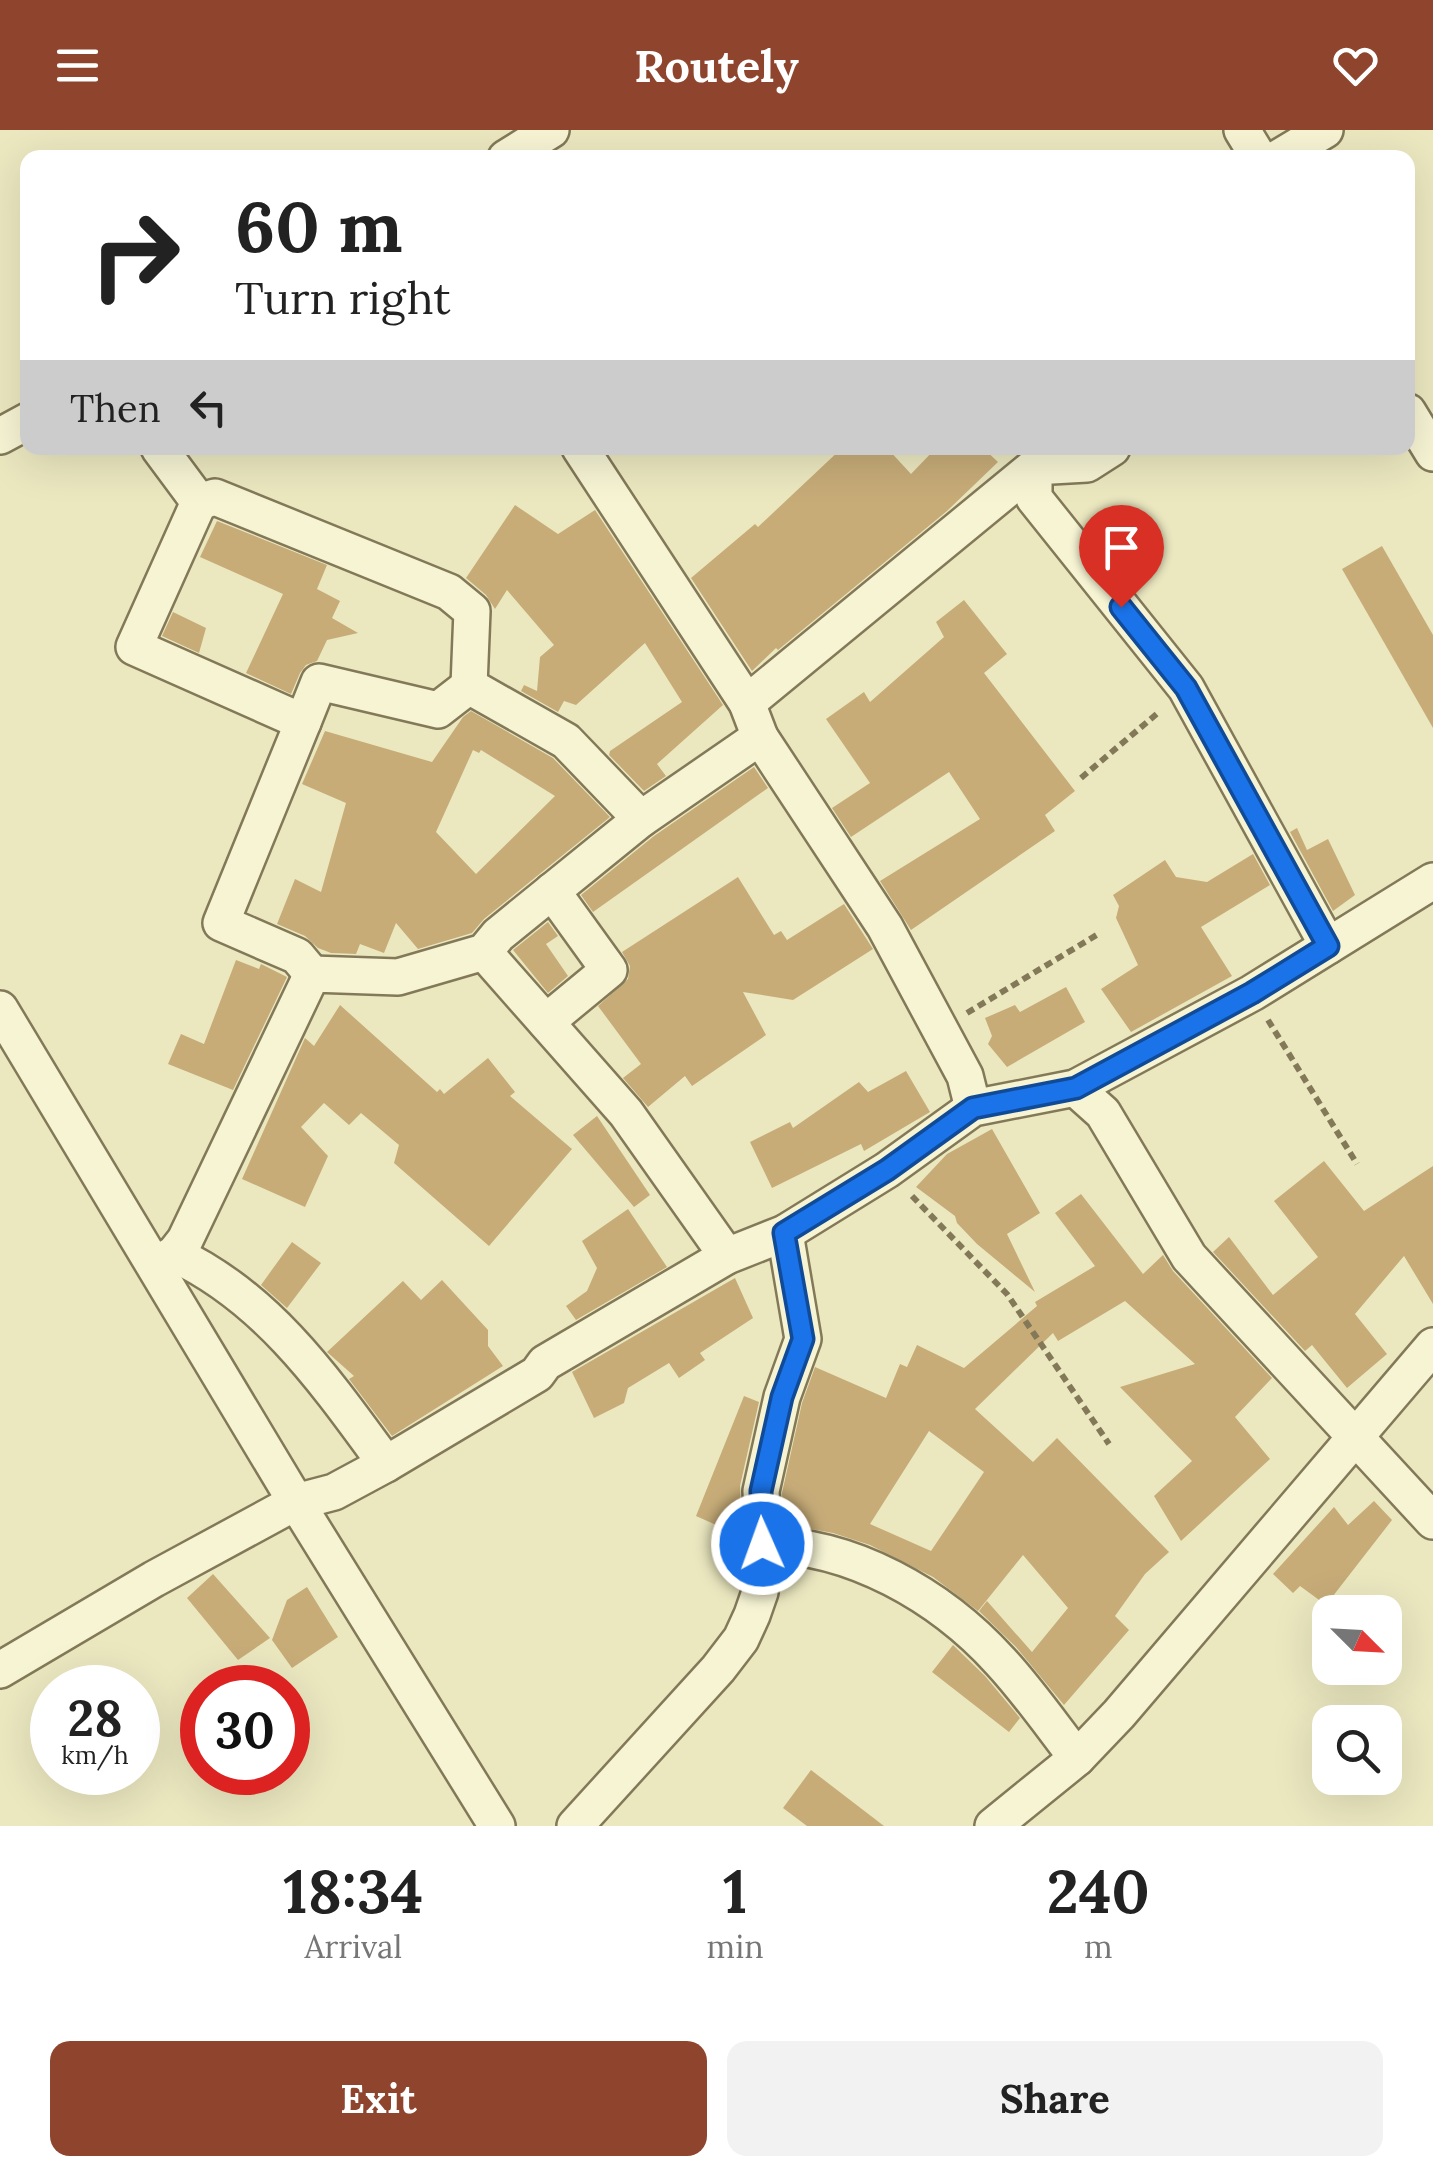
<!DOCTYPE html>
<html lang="en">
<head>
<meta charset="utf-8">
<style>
	:root { --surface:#fff; --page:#f2f2f2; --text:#222; --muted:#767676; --accent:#8e442d }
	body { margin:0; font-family:Lora,serif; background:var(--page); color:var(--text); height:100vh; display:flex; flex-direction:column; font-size:38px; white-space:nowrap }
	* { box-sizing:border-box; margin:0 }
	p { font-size:32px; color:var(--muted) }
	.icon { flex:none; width:55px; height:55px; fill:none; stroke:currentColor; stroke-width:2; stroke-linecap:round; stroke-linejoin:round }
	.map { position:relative; height:1696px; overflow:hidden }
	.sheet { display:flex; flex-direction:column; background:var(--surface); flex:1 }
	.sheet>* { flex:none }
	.guide { position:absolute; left:20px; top:20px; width:1395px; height:305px; border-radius:20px; box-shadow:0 10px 40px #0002; background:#fff; color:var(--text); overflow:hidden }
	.needle { width:65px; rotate:114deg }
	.buttons { position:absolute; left:1312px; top:1465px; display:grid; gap:20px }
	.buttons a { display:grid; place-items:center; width:90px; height:90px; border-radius:20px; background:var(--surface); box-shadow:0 10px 40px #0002; font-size:50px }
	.speed { position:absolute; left:30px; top:1535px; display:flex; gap:20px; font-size:50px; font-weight:700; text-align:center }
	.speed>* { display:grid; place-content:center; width:130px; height:130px; border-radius:50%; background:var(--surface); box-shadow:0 10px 40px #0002; line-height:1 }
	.speed small { font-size:25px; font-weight:400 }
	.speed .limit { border:15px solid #d22; background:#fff; color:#111 }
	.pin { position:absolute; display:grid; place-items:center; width:85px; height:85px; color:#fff; margin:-102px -42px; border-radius:50% 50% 50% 0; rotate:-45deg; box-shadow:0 0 10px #0007 }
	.pin .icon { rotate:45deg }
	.me { position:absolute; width:110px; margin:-55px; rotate:358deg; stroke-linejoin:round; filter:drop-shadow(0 0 8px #0008) }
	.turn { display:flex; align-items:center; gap:35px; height:210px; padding:0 50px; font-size:45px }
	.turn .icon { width:130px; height:130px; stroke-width:2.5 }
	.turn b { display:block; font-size:70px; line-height:85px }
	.then { display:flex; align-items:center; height:95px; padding:0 50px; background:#0003; gap:20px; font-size:38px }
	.eta { display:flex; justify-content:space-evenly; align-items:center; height:170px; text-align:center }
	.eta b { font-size:60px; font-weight:800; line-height:70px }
	.button { display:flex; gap:20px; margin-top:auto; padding:20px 50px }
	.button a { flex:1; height:115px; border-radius:20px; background:var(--accent); color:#fff; font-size:40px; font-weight:800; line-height:115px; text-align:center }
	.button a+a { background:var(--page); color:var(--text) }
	header { display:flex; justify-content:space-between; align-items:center; height:130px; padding:0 50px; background:var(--accent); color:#fff; font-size:45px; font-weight:800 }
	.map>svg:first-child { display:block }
	.building { fill:#c7ac78; fill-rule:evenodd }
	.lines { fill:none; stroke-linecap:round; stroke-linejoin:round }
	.minor-casing { stroke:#837959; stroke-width:40 }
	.path { stroke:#837959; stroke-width:6; stroke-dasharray:8 5; stroke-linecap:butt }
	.minor { stroke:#f6f4d3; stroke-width:35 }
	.route-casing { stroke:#114b97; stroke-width:25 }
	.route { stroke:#1a73e8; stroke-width:18 }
</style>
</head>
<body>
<header><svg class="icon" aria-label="menu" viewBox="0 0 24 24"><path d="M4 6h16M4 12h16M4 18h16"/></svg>Routely<svg class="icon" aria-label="heart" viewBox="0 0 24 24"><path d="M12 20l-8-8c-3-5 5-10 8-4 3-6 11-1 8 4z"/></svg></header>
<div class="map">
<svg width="1433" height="1696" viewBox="0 0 1433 1696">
	<rect width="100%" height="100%" fill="#ebe8c0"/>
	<g class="building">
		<path d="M842,318h45l24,26 25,-26h47l15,14 -51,49 -169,139 -2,-2 -24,23 -61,-93 64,-54 3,3z"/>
		<path d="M515,375l43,29 37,-24 128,195 -66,59 9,12 -22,15 -35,-36 1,-4 72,-49 -37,-59 -69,62 -12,-4 -6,11 -37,-21 3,-6 13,6 3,-34 14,-12 -47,-55 -12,19 -9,-14 -20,-17z"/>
		<path d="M217,391l110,44 -10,24 23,12 -8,17 26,15 -31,7 -10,21 -11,4 -6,8 -9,21 -45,-21 37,-79 -83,-37z"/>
		<path d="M1382,416l51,89v93l-91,-159z"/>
		<path d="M964,470l43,54 -23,19 91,118 -30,24 10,16 -144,99 -31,-49 100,-62 -31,-47 -98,65 -19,-29 38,-25 -44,-64 38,-27 6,10 74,-65 -8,-15z"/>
		<path d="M173,482l33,16 -7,25 -37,-17z"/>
		<path d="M471,581l82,47 57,59 -126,102 -12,14 -54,16 -22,-26 -12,30 -24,-9 -4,10 -25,-1 -13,-5 -13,-12 -28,-12 18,-45 26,13 25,-89 -44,-19 23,-53 107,31 31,-45zM473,620l6,3 2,-3 74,46 -79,78 -40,-42z"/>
		<path d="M754,637l14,21 -175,124 -12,-17 73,-59z"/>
		<path d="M1297,698l10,22 21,-11 27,56 -22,16 -43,-79z"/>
		<path d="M1253,724l17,31 -69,42 31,49 -101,56 -30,-43 37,-24 -22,-47 3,-12 -6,-11 52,-35 11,17 31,5z"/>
		<path d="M738,747l36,58 7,-4 6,9 57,-36 29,45 -80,51 -50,-8 23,43 -74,51 -7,-10 -37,31 -25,-29 18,-14 -43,-58 30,-27 2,-13 -8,-14z"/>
		<path d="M548,792l10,14 -12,8 22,32 -20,17 -35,-43z"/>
		<path d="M236,830l23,9 2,-5 26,13 -54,113 -65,-26 13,-30 23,10z"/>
		<path d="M1066,857l19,35 -78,45 -19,-23 4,-8 -7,-18 30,-13 5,7z"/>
		<path d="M340,875l97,87 3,-3 4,5 44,-36 27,34 -5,4 62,53 -83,97 -95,-83 5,-18 -38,-32 -12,12 -25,-22 -23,24 27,29 -23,51 -63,-28 63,-141 9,8z"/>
		<path d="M906,941l24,41 -66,39 -3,-7 -89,44 -22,-46 40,-20 3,6 66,-46 9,10z"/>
		<path d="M597,986l53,79 -16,12 -61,-72z"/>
		<path d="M992,999l48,84 -33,21 28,58 -58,-48 -20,-21 -2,-7 -39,-29 31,-33z"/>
		<path d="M1324,1031l40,50 69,-45v138l-29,-48 -49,58 32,40 -40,34 -35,-43 -7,6 -92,-99 16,-15 44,58 45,-38 -44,-56z"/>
		<path d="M1081,1064l62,80 20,-19 10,16 99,107 -37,39 35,42 -89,82 -27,-45 38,-35 -72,-74 75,-23 -70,-63 -67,40 -5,-8 -78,76 58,53 24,-24 112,114 -24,22 -30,42 14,14 -65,75 -48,-58 -37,-36 8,-10 45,51 36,-44 -45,-53 -45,56 -45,-34 -63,-32 -37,-12 -49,-9 -2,-31 20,-90 13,-36 71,31 14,-34 7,3 10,-22 47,23 73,-62 -2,-4 60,-36 -40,-53zM929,1301l55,41 -53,79 -61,-27z"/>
		<path d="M628,1079l39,58 -91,53 -10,-14 21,-15 10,-23 -15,-27z"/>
		<path d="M292,1112l29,21 -34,45 -26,-23z"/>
		<path d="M735,1148l18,40 -53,35 5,7 -26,18 -10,-15 -41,25 -4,15 -30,15 -22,-46z"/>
		<path d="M442,1150l46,50v16l15,20 -111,70 -43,-57 5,-3 -27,-24 76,-71 18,19z"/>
		<path d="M744,1266l15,6 -19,84 1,28 -9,18 -36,-16z"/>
		<path d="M1374,1371l18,19 -66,85 -26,-19 -7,7 -20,-19 61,-67 14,18z"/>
		<path d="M213,1444l57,64 -32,22 -51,-62z"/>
		<path d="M307,1457l31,50 -46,31 -20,-28 15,-40z"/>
		<path d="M953,1515l32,31 35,42 -11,14 -77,-60z"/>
		<path d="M811,1640l73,56h-77l-24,-18z"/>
	</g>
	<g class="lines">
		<g class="minor-casing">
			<g id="minor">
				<path d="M1242,0l17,28"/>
				<path d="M506,28l45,-28"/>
				<path d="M1278,28l47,-28"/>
				<path d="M1408,282l25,41"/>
				<path d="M0,306l28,-15"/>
				<path d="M159,318l40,54 -65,145 169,75 -82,201 76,33 15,18"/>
				<path d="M580,318l167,255 13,34 125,190 80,149 8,32"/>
				<path d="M1034,337v31l152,190 142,258"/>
				<path d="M199,372l16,-5 234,95 23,19 -3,75 97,55 75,78"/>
				<path d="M747,573l287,-236 53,-3 25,-16"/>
				<path d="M303,592l16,-40 119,28 31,-24"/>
				<path d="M484,822l142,161 101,143"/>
				<path d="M0,879l296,493 201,324"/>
				<path d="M546,892l63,-52 -57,-79"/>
				<path d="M1075,958l28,25 86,144 244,264"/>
				<path d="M174,1124c94,44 152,128 212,210"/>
				<path d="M155,1135l19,-11 11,-14 127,-266 86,3 86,-25 14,-17 143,-116 119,-82"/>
				<path d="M762,1415c89,-1 179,51 238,116 28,30 52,65 77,97"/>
				<path d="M0,1540l154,-91 142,-77 38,-10 52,-28 151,-90 8,-11 182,-107 58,-23 102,-63 86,-62 102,-20 177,-95 181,-112"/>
				<path d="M575,1696l143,-157 23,-30 11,-24 8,-23 4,-34 -3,-67 21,-94 21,-58 -18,-106"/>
				<path d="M993,1696l84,-68 42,-44 314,-368"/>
			</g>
		</g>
		<g class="path">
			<path d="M1081,648l78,-66"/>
			<path d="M967,883l133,-80"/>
			<path d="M1268,890l89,144"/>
			<path d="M912,1066l95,98 102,150"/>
		</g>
		<use href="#minor" class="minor"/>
	</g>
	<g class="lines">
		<g class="route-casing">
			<path id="route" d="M762,1414l-1,-53 21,-94 21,-58 -19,-106 103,-63 86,-62 103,-20 176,-95 76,-47 -142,-258 -65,-81"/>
		</g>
		<use href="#route" class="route"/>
	</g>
</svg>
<div class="buttons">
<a><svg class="needle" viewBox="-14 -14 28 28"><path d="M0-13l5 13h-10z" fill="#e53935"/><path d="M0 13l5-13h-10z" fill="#767676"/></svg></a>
<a><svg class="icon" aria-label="search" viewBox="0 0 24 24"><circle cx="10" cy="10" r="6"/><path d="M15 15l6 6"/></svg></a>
</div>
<div class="speed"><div>28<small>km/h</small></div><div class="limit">30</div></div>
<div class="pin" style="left:1121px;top:477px;background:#d93025"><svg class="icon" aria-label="arrive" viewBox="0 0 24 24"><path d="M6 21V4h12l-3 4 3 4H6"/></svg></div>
<svg class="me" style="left:762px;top:1414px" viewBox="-20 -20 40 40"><circle r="17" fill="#1a73e8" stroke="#fff" stroke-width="3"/><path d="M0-11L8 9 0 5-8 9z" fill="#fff"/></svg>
<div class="guide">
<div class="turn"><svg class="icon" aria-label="right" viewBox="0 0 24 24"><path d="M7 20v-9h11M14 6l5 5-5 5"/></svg><div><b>60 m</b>Turn right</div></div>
<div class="then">Then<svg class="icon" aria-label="left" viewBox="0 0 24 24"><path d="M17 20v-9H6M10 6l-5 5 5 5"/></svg></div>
</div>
</div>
<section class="sheet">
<div class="eta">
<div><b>18:34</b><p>Arrival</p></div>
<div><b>1</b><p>min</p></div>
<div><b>240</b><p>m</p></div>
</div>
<div class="button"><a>Exit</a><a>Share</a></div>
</section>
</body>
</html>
